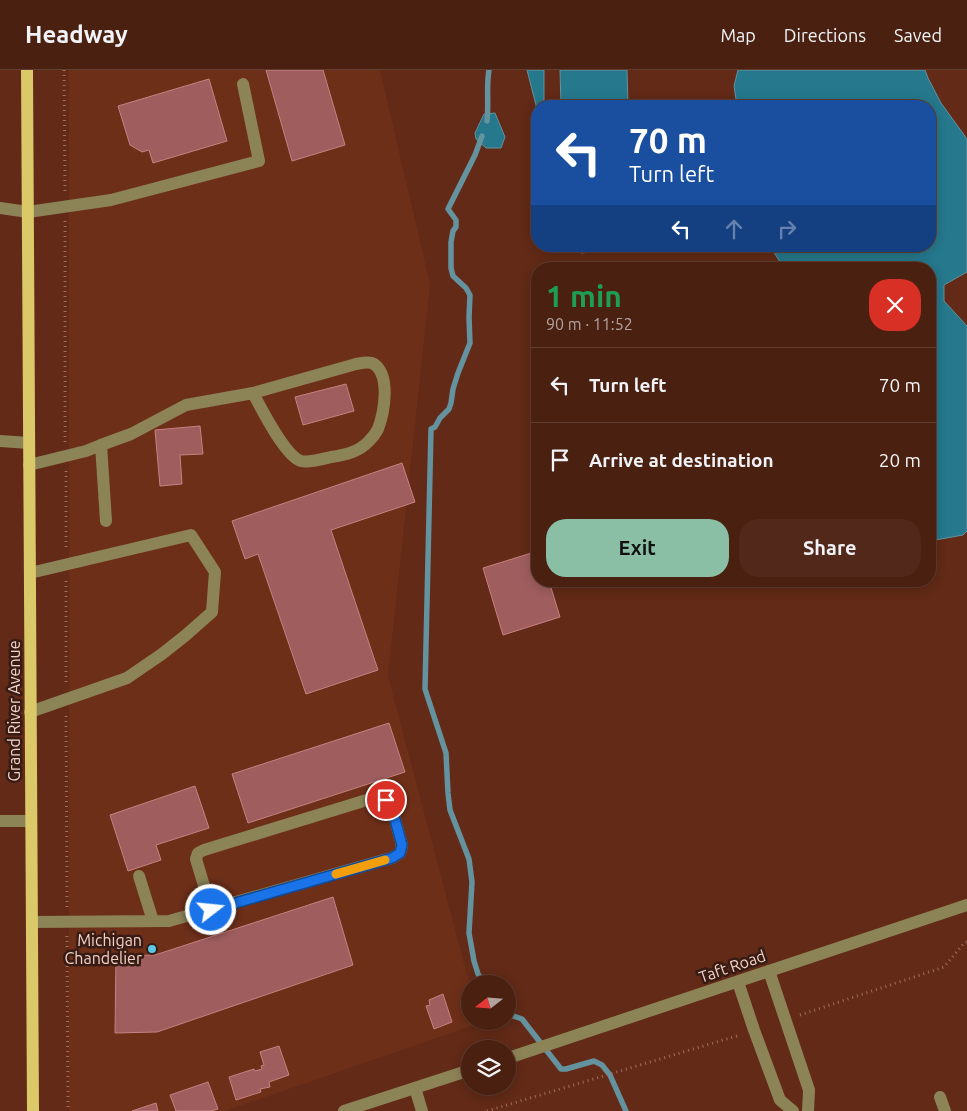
<!DOCTYPE html>
<html lang="en">
<head>
<meta charset="utf-8">
<style>
	:root { --surface:#4a2011; --page:#51281a; --text:#f1f3f6; --muted:#b2a39f; --line:#613e31; --accent:#8abfa5 }
	body { margin:0; font-family:Ubuntu,sans-serif; background:var(--page); color:var(--text); height:100vh; display:flex; flex-direction:column; font-size:19px; white-space:nowrap }
	* { box-sizing:border-box; margin:0 }
	p { font-size:16px; color:var(--muted) }
	.icon { flex:none; width:28px; height:28px; fill:none; stroke:currentColor; stroke-width:2; stroke-linecap:round; stroke-linejoin:round }
	.map { position:relative; flex:1; overflow:hidden }
	.details { position:absolute; left:531px; top:192px; width:405px; height:325px; display:flex; flex-direction:column; background:var(--surface); border-radius:20px; box-shadow:0 2px 12px #0003,0 0 0 1px var(--line) }
	.details>* { flex:none }
	.banner { position:absolute; left:531px; top:30px; width:405px; height:152px; border-radius:20px; box-shadow:0 2px 12px #0003,0 0 0 1px var(--line); background:#1a4fa0; color:#fff; overflow:hidden }
	.needle { width:32px; rotate:253deg }
	.buttons { position:absolute; left:461px; top:905px; display:grid; gap:10px }
	.buttons a { display:grid; place-items:center; width:55px; height:55px; border-radius:50%; background:var(--surface); box-shadow:0 2px 12px #0003,0 0 0 1px var(--line); font-size:25px }
	.pin { position:absolute; display:grid; place-items:center; width:42px; height:42px; color:#fff; margin:-21px; border:2px solid #fff; border-radius:50%; box-shadow:0 1px 5px #0007 }
	.me { position:absolute; width:55px; margin:-28px; rotate:74deg; stroke-linejoin:round; filter:drop-shadow(0 0 4px #0008) }
	.turn { display:flex; align-items:center; gap:18px; height:105px; padding:0 15px; font-size:22px }
	.turn .icon { width:65px; height:65px; stroke-width:2.5 }
	.turn b { display:block; font-size:35px; line-height:42px }
	.lanes { display:flex; align-items:center; height:48px; padding:0 15px; background:#0003; justify-content:center; gap:25px; direction:ltr }
	.lanes .off { opacity:.35 }
	.round { display:grid; place-items:center; flex:none; width:52px; height:52px; border-radius:20px; background:var(--page) }
	.overview { display:flex; align-items:center; justify-content:space-between; height:85px; padding:0 15px }
	h1 { font-size:30px; font-weight:600; line-height:38px; color:#1e9e55 }
	.button { display:flex; gap:10px; margin-top:auto; padding:10px 15px }
	.button a { flex:1; height:58px; border-radius:20px; background:var(--accent); color:#111; font-size:20px; font-weight:600; line-height:58px; text-align:center }
	.button a+a { background:var(--page); color:var(--text) }
	ul { padding:0; list-style:none }
	li { display:flex; align-items:center; gap:15px; height:75px; padding:0 15px; border-top:1px solid var(--line) }
	li div { flex:1 }
	li b { display:block; font-size:19px }
	li em { font-style:normal }
	header { display:flex; align-items:center; gap:30px; box-sizing:border-box; height:70px; padding:0 25px; background:var(--surface); border-bottom:1px solid var(--line) }
	header strong { font-size:24px }
	nav { display:flex; gap:28px; margin-inline-start:auto; font-size:18px }
	.map>svg:first-child { display:block }
	.built { fill:#6e2f19 }
	.water { fill:#26788d; stroke:#64929e }
	.lines { fill:none; stroke-linecap:round; stroke-linejoin:round }
	.stream { stroke:#64929e; stroke-width:5.5 }
	.building { fill:#9f5d5e; stroke:#c78182 }
	.path { stroke:#9e6e5f; stroke-width:3; stroke-dasharray:1 4; stroke-linecap:butt }
	.minor { stroke:#8c8357; stroke-width:12 }
	.major { stroke:#dac869; stroke-width:12 }
	.route-casing { stroke:#114b97; stroke-width:12 }
	.route { stroke:#1a73e8; stroke-width:9 }
	.slow { stroke:#f59e0b; stroke-width:9 }
	.poi-dot { fill:#5bc8e6; stroke:#361c14; stroke-width:2 }
	.labels { text-anchor:middle; stroke-width:5; stroke-linejoin:round; paint-order:stroke }
	.street-label { font-size:16px; fill:#f4d0c5; stroke:#361c14 }
	.poi-label { font-size:16px; fill:#f4d0c5; stroke:#361c14; text-anchor:end }
</style>
</head>
<body>
<header>
<strong>Headway</strong>
<nav><a>Map</a><a>Directions</a><a>Saved</a></nav>
</header>
<div class="map">
<svg width="967" height="1041" viewBox="0 0 967 1041">
	<rect width="100%" height="100%" fill="#622a17"/>
	<path class="built" d="M69,0h311l50,214 -42,392 82,310v35h9l1,2 -255,88h-156z"/>
	<g class="water">
		<path d="M527,0h17v36h-6l-1,25 -6,-4 5,-22z"/>
		<path d="M560,0h67l1,36h-67z"/>
		<path d="M738,0h187l3,8 13,25 26,36v133l-23,13v16l23,25v205l-4,4 -33,6v-272h-142l-8,-7 -10,-16h160v-140h-193l-3,-20z"/>
		<path d="M495,43l10,24 -4,11h-15l-10,-9 -1,-6 9,-19z"/>
		<path d="M574,176h57l-7,3 -43,4z"/>
	</g>
	<g class="lines">
		<g class="stream">
			<path d="M487,51c2,-17 -1,-34 2,-51"/>
			<path d="M482,66l-7,19 -27,54 8,11v7l-3,4 -2,11v26l2,8 13,12 4,7 -1,22 1,26 -12,30 -5,16 -2,14 -2,6 -9,9 -5,9 -4,2 -6,260 21,64 2,40 2,17 19,49 3,23 -3,51 5,28 4,13 7,10"/>
			<path d="M508,944l14,5 39,50h5l28,-8 8,4 8,10 16,36"/>
		</g>
	</g>
	<g class="building">
		<path d="M266,0h57l22,75 -53,16z"/>
		<path d="M209,9l18,62 -74,22 -4,-13 -7,2 -12,-7 -12,-39z"/>
		<path d="M346,314l8,27 -51,14 -8,-28z"/>
		<path d="M200,356l3,28 -23,1 2,29 -22,2 -5,-56z"/>
		<path d="M402,393l13,39 -84,28 47,140 -72,24 -48,-140 -13,5 -13,-38z"/>
		<path d="M538,481v30h11l11,36 -57,18 -20,-67z"/>
		<path d="M389,653l16,49 -157,51 -16,-49z"/>
		<path d="M195,716l14,42 -53,17 5,15 -33,11 -18,-56z"/>
		<path d="M333,827l20,68 -196,67 -42,1 1,-77 39,-1z"/>
		<path d="M443,924l9,28 -18,7 -8,-23 4,-1 -1,-5z"/>
		<path d="M279,976l10,29 -20,7 1,5 -10,2 1,3 -25,8 -7,-23 25,-8 1,2 7,-2 -1,-3 3,-1 -4,-13z"/>
		<path d="M208,1012l10,27 -7,2h-35l-6,-16z"/>
		<path d="M156,1033l2,8h-26z"/>
	</g>
	<g class="lines">
		<g class="path">
			<path d="M64,0l1,122"/>
			<path d="M65,151v221"/>
			<path d="M66,401v78"/>
			<path d="M66,511v103"/>
			<path d="M66,646l1,191"/>
			<path d="M67,866l1,175"/>
			<path d="M800,945l144,-48 21,-25h2"/>
			<path d="M487,1041l253,-76"/>
		</g>
		<g class="minor">
			<path d="M0,138l28,4 83,-12 148,-39 -16,-77"/>
			<path d="M0,371l29,2"/>
			<path d="M101,375l30,-11 55,-29 67,-12 103,-29c6,-1 13,-3 18,0 17,12 10,49 4,65 -2,4 -6,9 -9,12 -10,11 -24,14 -38,16 -8,2 -22,6 -30,4 -16,-5 -40,-53 -48,-68"/>
			<path d="M29,395l57,-14 15,-6 5,76"/>
			<path d="M30,503l161,-38 24,37 -3,40 -26,23 -24,19 -35,24 -97,34"/>
			<path d="M0,751h31"/>
			<path d="M139,806l14,45"/>
			<path d="M32,852l137,-1 215,-61 8,-2 8,-5 2,-8 -11,-40 -5,-5 -8,-1h-8l-166,51 -6,3 -2,6 15,50"/>
			<path d="M769,901l40,119 -1,21"/>
			<path d="M738,912l16,48 26,70 13,11"/>
			<path d="M508,988l459,-153"/>
			<path d="M415,1018l7,23"/>
			<path d="M940,1027l5,14"/>
			<path d="M344,1041l126,-41"/>
		</g>
		<path class="major" d="M27,0l6,1041"/>
	</g>
	<g class="lines">
		<g class="route-casing">
			<path id="route" d="M211,840l181,-52 8,-5 2,-8 -11,-40 -5,-5"/>
		</g>
		<use href="#route" class="route"/>
		<path class="slow" d="M336,804l49,-14"/>
	</g>
	<circle class="poi-dot" cx="152" cy="879" r="5"/>
	<g class="labels">
		<g class="street-label">
			<text transform="translate(14 641) rotate(-90)" y="6">Grand River Avenue</text>
			<text transform="translate(732 896) rotate(-19)" y="6">Taft Road</text>
		</g>
		<g class="poi-label">
			<text x="142" y="876">Michigan<tspan x="142" dy="18">Chandelier</tspan></text>
		</g>
	</g>
</svg>
<div class="buttons">
<a><svg class="needle" viewBox="-14 -14 28 28"><path d="M0-13l5 13h-10z" fill="#e53935"/><path d="M0 13l5-13h-10z" fill="#b2a39f"/></svg></a>
<a><svg class="icon" aria-label="layers" viewBox="0 0 24 24"><path d="M12 4l9 5-9 5-9-5zM3 14l9 5 9-5"/></svg></a>
</div>
<div class="pin" style="left:386px;top:730px;background:#d93025"><svg class="icon" aria-label="arrive" viewBox="0 0 24 24"><path d="M6 21V4h12l-3 4 3 4H6"/></svg></div>
<svg class="me" style="left:211px;top:840px" viewBox="-20 -20 40 40"><circle r="17" fill="#1a73e8" stroke="#fff" stroke-width="3"/><path d="M0-11L8 9 0 5-8 9z" fill="#fff"/></svg>
<div class="banner">
<div class="turn"><svg class="icon" aria-label="left" viewBox="0 0 24 24"><path d="M17 20v-9H6M10 6l-5 5 5 5"/></svg><div><b>70 m</b>Turn left</div></div>
<div class="lanes"><svg class="icon" aria-label="left" viewBox="0 0 24 24"><path d="M17 20v-9H6M10 6l-5 5 5 5"/></svg><svg class="icon off" aria-label="ahead" viewBox="0 0 24 24"><path d="M12 20V5M6 11l6-6 6 6"/></svg><svg class="icon off" aria-label="right" viewBox="0 0 24 24"><path d="M7 20v-9h11M14 6l5 5-5 5"/></svg></div>
</div>
<section class="details">
<div class="overview"><div><h1>1 min</h1><p>90 m · 11:52</p></div><a class="round" style="background:#d93025;color:#fff"><svg class="icon" aria-label="close" viewBox="0 0 24 24"><path d="M6 6l12 12M18 6L6 18"/></svg></a></div>
<ul>
<li><svg class="icon" aria-label="left" viewBox="0 0 24 24"><path d="M17 20v-9H6M10 6l-5 5 5 5"/></svg><div><b>Turn left</b></div><em>70 m</em></li>
<li><svg class="icon" aria-label="arrive" viewBox="0 0 24 24"><path d="M6 21V4h12l-3 4 3 4H6"/></svg><div><b>Arrive at destination</b></div><em>20 m</em></li>
</ul>
<div class="button"><a>Exit</a><a>Share</a></div>
</section>
</div>
</body>
</html>
